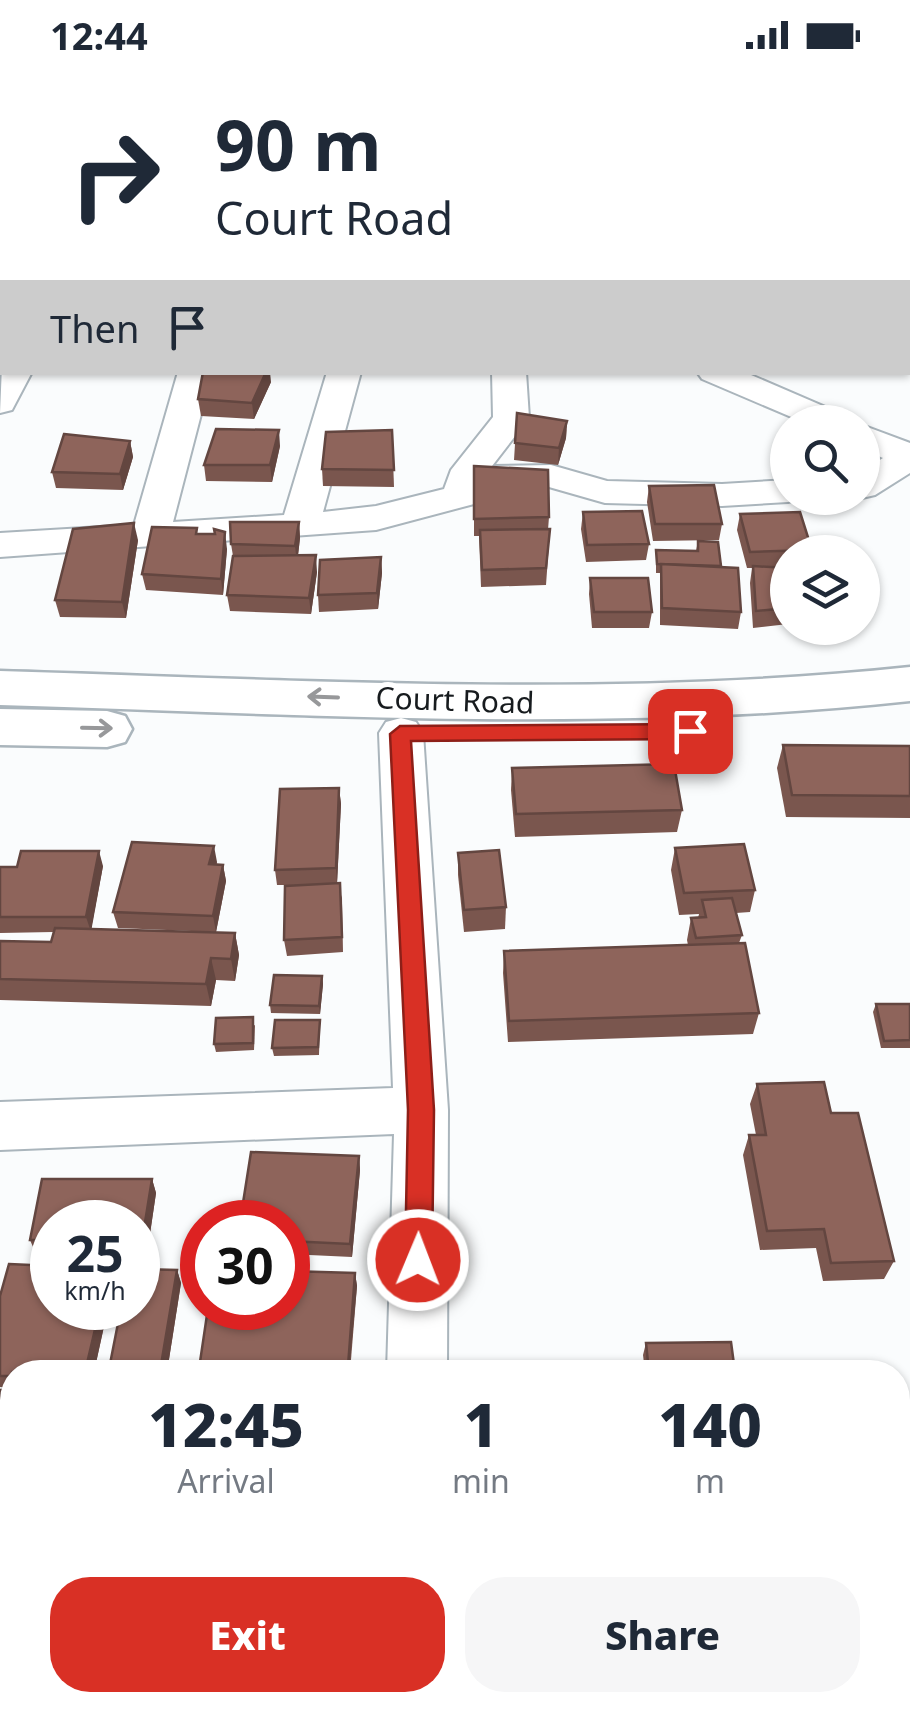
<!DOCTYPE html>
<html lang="en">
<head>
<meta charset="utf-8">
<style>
	:root { --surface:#fff; --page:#f6f6f7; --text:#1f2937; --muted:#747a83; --accent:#d93025 }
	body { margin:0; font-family:"Noto Sans",sans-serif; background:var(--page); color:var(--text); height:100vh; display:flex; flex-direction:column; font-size:38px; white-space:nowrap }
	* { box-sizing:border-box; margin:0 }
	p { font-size:32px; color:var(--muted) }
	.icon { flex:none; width:55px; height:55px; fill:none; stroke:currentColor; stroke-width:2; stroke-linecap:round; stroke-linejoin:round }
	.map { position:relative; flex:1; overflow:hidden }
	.side { position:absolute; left:0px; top:1290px; width:910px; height:352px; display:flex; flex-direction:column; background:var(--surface); border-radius:40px 40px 0 0; box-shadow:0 2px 8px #0004 }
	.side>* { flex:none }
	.hud { position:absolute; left:0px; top:0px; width:910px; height:305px; box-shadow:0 2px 8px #0004; background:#fff; color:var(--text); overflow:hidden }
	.controls { position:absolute; left:770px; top:335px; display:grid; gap:20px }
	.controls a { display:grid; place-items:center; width:110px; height:110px; border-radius:50%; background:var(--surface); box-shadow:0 2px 8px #0004; font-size:50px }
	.speed { position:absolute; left:30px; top:1130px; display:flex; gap:20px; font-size:50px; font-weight:700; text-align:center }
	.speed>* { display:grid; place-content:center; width:130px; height:130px; border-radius:50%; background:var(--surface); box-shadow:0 2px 8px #0004; line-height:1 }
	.speed small { font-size:25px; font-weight:400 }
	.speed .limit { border:15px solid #d22; background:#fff; color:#111 }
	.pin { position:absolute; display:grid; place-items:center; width:85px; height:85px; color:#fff; margin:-42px; border-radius:20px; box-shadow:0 5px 15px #0006 }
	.me { position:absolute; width:110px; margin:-55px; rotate:1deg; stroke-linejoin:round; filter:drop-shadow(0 0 8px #0008) }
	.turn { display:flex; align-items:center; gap:35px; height:210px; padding:0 50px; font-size:45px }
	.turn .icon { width:130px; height:130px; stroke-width:2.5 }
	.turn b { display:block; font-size:70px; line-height:85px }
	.then { display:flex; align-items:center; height:95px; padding:0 50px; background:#0003; gap:20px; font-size:38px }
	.eta { display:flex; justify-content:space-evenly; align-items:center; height:170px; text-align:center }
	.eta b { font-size:60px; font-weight:800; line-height:70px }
	.cta { display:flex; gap:20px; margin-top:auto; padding:20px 50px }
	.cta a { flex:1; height:115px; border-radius:40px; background:var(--accent); color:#fff; font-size:40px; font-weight:800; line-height:115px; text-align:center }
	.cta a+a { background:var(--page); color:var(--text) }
	.status { display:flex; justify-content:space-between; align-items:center; height:70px; padding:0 50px; background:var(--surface); direction:ltr }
	.status svg { height:28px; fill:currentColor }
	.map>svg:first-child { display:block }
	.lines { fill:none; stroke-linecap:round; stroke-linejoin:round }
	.minor-casing { stroke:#aab5bc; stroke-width:4 }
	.secondary-casing { stroke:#aab5bc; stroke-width:5 }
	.minor { fill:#fff; fill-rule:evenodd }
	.secondary { fill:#fff; fill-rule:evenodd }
	.wall { fill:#7a564e }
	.shaded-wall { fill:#634640 }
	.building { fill:#8e645b; stroke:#634640; stroke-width:2.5 }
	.oneway { stroke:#97989a }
	.route { fill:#d93025; stroke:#8d1f18; stroke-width:2.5 }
	.labels { text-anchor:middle; stroke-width:10; stroke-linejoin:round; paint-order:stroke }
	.street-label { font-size:30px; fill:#171b1e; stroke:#fff }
</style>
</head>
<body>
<div class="status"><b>12:44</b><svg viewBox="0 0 49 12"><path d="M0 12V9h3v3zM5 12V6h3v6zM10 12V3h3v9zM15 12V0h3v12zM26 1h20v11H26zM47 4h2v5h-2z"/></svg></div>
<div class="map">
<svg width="910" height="1641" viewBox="0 0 910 1641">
	<rect width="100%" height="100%" fill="#fafcfd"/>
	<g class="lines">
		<g class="minor-casing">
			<g id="minor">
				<path d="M232,0h27l1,2h-26z"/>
				<rect x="356" y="0" width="26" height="2"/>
				<path d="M493,0h26l1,2h-26z"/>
				<path d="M631,0h66l-67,2z"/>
				<path d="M867,0h26l1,2h-26z"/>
				<rect x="0" y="12" width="2" height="16"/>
				<rect x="908" y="52" width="2" height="22"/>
				<rect x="0" y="82" width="2" height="16"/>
				<path d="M908,214h2v20l-2,-1z"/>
				<path d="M2,296v6h30l-20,38 -12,3z"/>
				<path d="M178,302h34l-39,150 111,-7 43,-143h34l-38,140 53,-6 68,-17 7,-19 42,-53 -1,-45h34l3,46 -37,48 59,-1 56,16 115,3 66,-4v18h14l-14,4 -66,4 -117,-3 -56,-16 -68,2 -7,15 -98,26 -376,27v-24l134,-8z"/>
				<path d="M697,302h47l100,43 6,7h-47l-101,-43z"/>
				<path d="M862,355l48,18v30l-35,22 -13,3v-27l21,-13 -21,-9z"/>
				<path d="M401,648l15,4 7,11 25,377 -1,262h-60l7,-238 -394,16v-48l393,-14 -14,-355 7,-11z"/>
				<rect x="898" y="1515" width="12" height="66"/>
				<path d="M377,1630h68l1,11h-70z"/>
			</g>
		</g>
		<g class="secondary-casing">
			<g id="secondary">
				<path d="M910,597v34c-302,33 -607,13 -910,4v-34c303,9 607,28 910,-4z"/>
				<path d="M0,639l107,2 18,5 7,13 -7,13 -18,5 -107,-2z"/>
			</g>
		</g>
		<use href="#minor" class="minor"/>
		<use href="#secondary" class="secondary"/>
	</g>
	<g class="wall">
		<path d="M143,0h76v1l-76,1z"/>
		<rect x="282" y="0" width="62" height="2"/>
		<rect x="908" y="9" width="2" height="30"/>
		<path d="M271,312l-17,37 -53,-3 -3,-17z"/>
		<path d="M517,343l50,8 -1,17 -8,27 -44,-5z"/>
		<path d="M392,360l2,57 -71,-1 -1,-17z"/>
		<path d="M130,371l3,16 -10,33 -67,-2 -4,-16z"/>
		<path d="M280,376l-8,36 -66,-1 -2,-16z"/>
		<path d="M474,396l75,51 -1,13 2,-1 -4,56 -65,2 -2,-51h-5z"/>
		<path d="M649,416l73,38 -3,16 -66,1 -6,-39z"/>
		<path d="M583,442l66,32 -3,16 -60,2 -5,-33z"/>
		<path d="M740,444l72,36v2h-24v72l-35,4 -3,-45 2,-15h-5l-10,-38z"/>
		<path d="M299,452l1,16 -2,18 19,16 -6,42 -81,-3 -3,-16 6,-39 -2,-12z"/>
		<path d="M199,464l28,15 -4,46 -77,-5 -4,-16z"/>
		<path d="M138,470l-12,78 -66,-1 -5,-17z"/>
		<path d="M698,471l23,26 20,45 -3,17 -78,-4v-52h-4v-23l40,1z"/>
		<path d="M381,487l1,16 -4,36 -59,3 -1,-17z"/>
		<path d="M590,508l62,34 -3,16h-57l-3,-34z"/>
		<path d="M783,675l127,1v72l-124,-1 -9,-49z"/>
		<path d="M512,698l170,42 -5,22 -162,5 -4,-47z"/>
		<path d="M339,718l2,16 -4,79 5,15 1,54 -56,4 -3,-16 13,-55h-20l-2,-15z"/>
		<path d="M675,778l80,42 -5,22 -14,1 6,22 -3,8 20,70 -6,21 -245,8 -5,-69 1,-22 184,-6 -1,-5 4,-22h7l1,-4 -20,1 -8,-45z"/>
		<path d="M458,783l48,54 -1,22 -41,3 -6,-57z"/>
		<path d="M217,792l-1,3h7l3,16 -10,51 -98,-4 -5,-16z"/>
		<path d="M103,796l-12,63 144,4 4,22 -4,26 -19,-1 -5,26 -211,-6v-59l51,1 2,-10 -53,1v-66z"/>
		<path d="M322,906l1,8 -3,30 -49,-1 -1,-8z"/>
		<path d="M876,934h34v44h-29l-8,-36z"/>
		<path d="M320,950l-1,35 -45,1 -2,-8z"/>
		<path d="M255,955l-1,25 -38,2 -2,-8z"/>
		<path d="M757,1014l74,29 63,148 -10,18 -61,2 -7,-33 -56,2 -17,-95 6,-20h7l-6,-31z"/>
		<path d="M359,1086l1,14 -8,87 -64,-3v-32z"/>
		<path d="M42,1109h110l4,14 -9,61h-9v-32h-86v32h-16l-6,-14z"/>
		<path d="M177,1200l4,13 -14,89h-53l-4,-8z"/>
		<path d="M355,1203l2,13 -7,86h-146l-4,-10z"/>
		<path d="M0,1226l52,12h56l-14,64h-82v16l-12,-1z"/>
		<path d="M646,1273l89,29h-90l-2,-17z"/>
		<rect x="0" y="1320" width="12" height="121"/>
		<path d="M12,1478v120l-12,1v-120z"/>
		<rect x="677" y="1630" width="125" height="11"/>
		<path d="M853,1630h45l12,11h-56z"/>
	</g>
	<g class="shaded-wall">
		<path d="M266,302h4l1,10 -17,37 -2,-16z"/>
		<path d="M567,351l-1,17 -8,27 1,-17z"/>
		<path d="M279,360l1,16 -8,36 -2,-17z"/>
		<path d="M130,371l3,16 -10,33 -3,-16z"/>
		<path d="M299,452l1,16 -3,25 -2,-17z"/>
		<path d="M134,453l4,17 -12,78 -4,-16z"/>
		<path d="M225,462l2,17 -4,46 -2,-16z"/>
		<path d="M316,485l1,17 -6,42 -2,-16z"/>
		<path d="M381,487l1,16 -4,36 -1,-16z"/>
		<path d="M339,718l2,16 -4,80 -1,-16z"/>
		<path d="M214,776l3,16 -4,18 -4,-16z"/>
		<path d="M99,781l4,15 -12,66 -5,-15z"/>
		<path d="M223,795l3,16 -10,51 -3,-16z"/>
		<path d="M235,863l4,22 -4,26 -4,-22z"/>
		<path d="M211,888l5,22 -5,26 -5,-22z"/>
		<path d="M322,906l1,8 -3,30 -1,-8z"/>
		<path d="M359,1086l1,14 -8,87 -2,-13z"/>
		<path d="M152,1109l4,14 -9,61 -5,-13z"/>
		<path d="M177,1200l4,13 -14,89h-3l-3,-7z"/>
		<path d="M355,1203l2,13 -8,86 -1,-6z"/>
		<path d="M100,1238h8l-14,64h-9z"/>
		<path d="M131,1630h9l-1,11h-10z"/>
	</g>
	<g class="building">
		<path d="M908,9h2v15l-2,-4z"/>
		<path d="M0,95l2,1v14l-2,1z"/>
		<path d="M203,302h63l-14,31 -54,-4z"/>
		<path d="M517,343l50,8 -8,27 -44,-5z"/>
		<path d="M216,359l63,1 -9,35h-66z"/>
		<path d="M392,360l2,40 -72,-1 4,-37z"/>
		<path d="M64,364l66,7 -10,33 -68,-2z"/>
		<path d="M474,396l74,4 1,47 -75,2z"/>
		<path d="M714,415l8,39h-67l-6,-38z"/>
		<path d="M642,441l7,33 -62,1 -4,-33z"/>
		<path d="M800,442l12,38 -62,2 -10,-38z"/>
		<path d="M230,452h69l-4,24 -64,-2z"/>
		<path d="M134,453l-12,79 -67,-2 18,-71z"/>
		<path d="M152,457l45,1 -1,6h19l-1,-5 11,3 -4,47 -79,-5z"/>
		<path d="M550,459l-4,39 -64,2 -2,-40z"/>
		<path d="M698,471l20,1 3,24 -64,-2 -1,-14 42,1z"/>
		<path d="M316,485l-7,43 -82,-3 6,-39z"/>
		<path d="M381,487l-4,36 -59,2 2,-35z"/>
		<path d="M661,494l77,4 3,44 -79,-4z"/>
		<path d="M753,496l35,2v40l-32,3z"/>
		<path d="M590,508h58l4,34h-58z"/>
		<path d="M783,675l127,1v50l-118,-1z"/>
		<path d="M674,694l8,46 -166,4 -4,-46z"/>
		<path d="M339,718l-3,80 -61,2 5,-81z"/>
		<path d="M132,772l82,4 -5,18 14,1 -10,51 -100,-4z"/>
		<path d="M744,774l11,46 -71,3 -9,-45z"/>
		<path d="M499,780l7,57 -42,3 -6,-57z"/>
		<path d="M21,781h78l-13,66h-86v-50h17z"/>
		<path d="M340,813l2,54 -58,3 1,-54z"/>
		<path d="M732,828l10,37 -46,3 -5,-20 15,-1 -4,-17z"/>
		<path d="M55,858l180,5 -4,26 -20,-1 -5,26 -206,-5v-38l51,1z"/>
		<path d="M745,873l14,70 -250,8 -5,-70z"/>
		<path d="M274,905l48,1 -3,30 -49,-1z"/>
		<path d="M876,934h34v36l-26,1z"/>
		<path d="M253,947v26l-39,1 2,-26z"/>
		<path d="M275,950h45l-2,27 -46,1z"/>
		<path d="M824,1012l7,31h27l36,148 -63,2 -7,-34 -57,2 -18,-96h17l-9,-51z"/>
		<path d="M251,1082l108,4 -9,88 -62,-3v-19h-48z"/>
		<path d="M42,1109h110l-10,62h-4v-19h-86v18h-22z"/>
		<path d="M9,1194l43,2v42h48l-15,64h-73v4h-12v-80z"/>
		<path d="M138,1199l39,1 -16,95 -51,-1 11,-56h17z"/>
		<path d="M288,1201l67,2 -7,93 -148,-4 8,-54h80z"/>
		<path d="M731,1272l4,30h-86l-3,-29z"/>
		<rect x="0" y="1320" width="12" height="111"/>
		<path d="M12,1478v112h-12v-111z"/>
		<path d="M898,1590l12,1v50h-44l-1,-11h33z"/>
		<path d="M0,1617h12v13h119l-2,11h-129z"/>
		<path d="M192,1630h158l-1,11h-158z"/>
		<path d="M529,1630h105l1,11h-105z"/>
		<rect x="684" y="1630" width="118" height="11"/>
	</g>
	<defs><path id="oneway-shaft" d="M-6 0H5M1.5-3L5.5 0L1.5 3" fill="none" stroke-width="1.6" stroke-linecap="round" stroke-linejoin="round" transform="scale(2.5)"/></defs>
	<g class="oneway">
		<use href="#oneway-shaft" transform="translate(323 627) rotate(-178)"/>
		<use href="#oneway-shaft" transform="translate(97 658) rotate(1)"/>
	</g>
	<path class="route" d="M690,654l10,7 -10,8 -279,2 23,369 -2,150 -4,9 -10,4 -9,-4 -4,-9 3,-150 -18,-376 10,-8z"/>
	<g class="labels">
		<g class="street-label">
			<text transform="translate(455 631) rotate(2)" y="10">Court Road</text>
		</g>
	</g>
</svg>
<div class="controls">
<a><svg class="icon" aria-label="search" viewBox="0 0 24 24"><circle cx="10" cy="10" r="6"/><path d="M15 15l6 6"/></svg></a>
<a><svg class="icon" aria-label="layers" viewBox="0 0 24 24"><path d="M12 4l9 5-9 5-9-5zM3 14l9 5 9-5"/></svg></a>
</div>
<div class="speed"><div>25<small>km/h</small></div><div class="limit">30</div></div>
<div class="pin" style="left:690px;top:661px;background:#d93025"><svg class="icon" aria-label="arrive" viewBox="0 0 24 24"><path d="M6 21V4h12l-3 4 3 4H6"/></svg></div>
<svg class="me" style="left:418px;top:1190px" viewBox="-20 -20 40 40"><circle r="17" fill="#d93025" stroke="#fff" stroke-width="3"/><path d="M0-11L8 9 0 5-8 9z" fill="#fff"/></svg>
<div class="hud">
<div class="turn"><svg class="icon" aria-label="right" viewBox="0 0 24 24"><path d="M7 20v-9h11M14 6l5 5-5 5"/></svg><div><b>90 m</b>Court Road</div></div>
<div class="then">Then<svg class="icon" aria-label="arrive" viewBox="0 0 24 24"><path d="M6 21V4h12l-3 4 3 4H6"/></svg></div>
</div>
<section class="side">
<div class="eta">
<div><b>12:45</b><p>Arrival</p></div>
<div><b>1</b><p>min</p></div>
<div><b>140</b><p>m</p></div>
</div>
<div class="cta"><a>Exit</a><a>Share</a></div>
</section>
</div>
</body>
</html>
